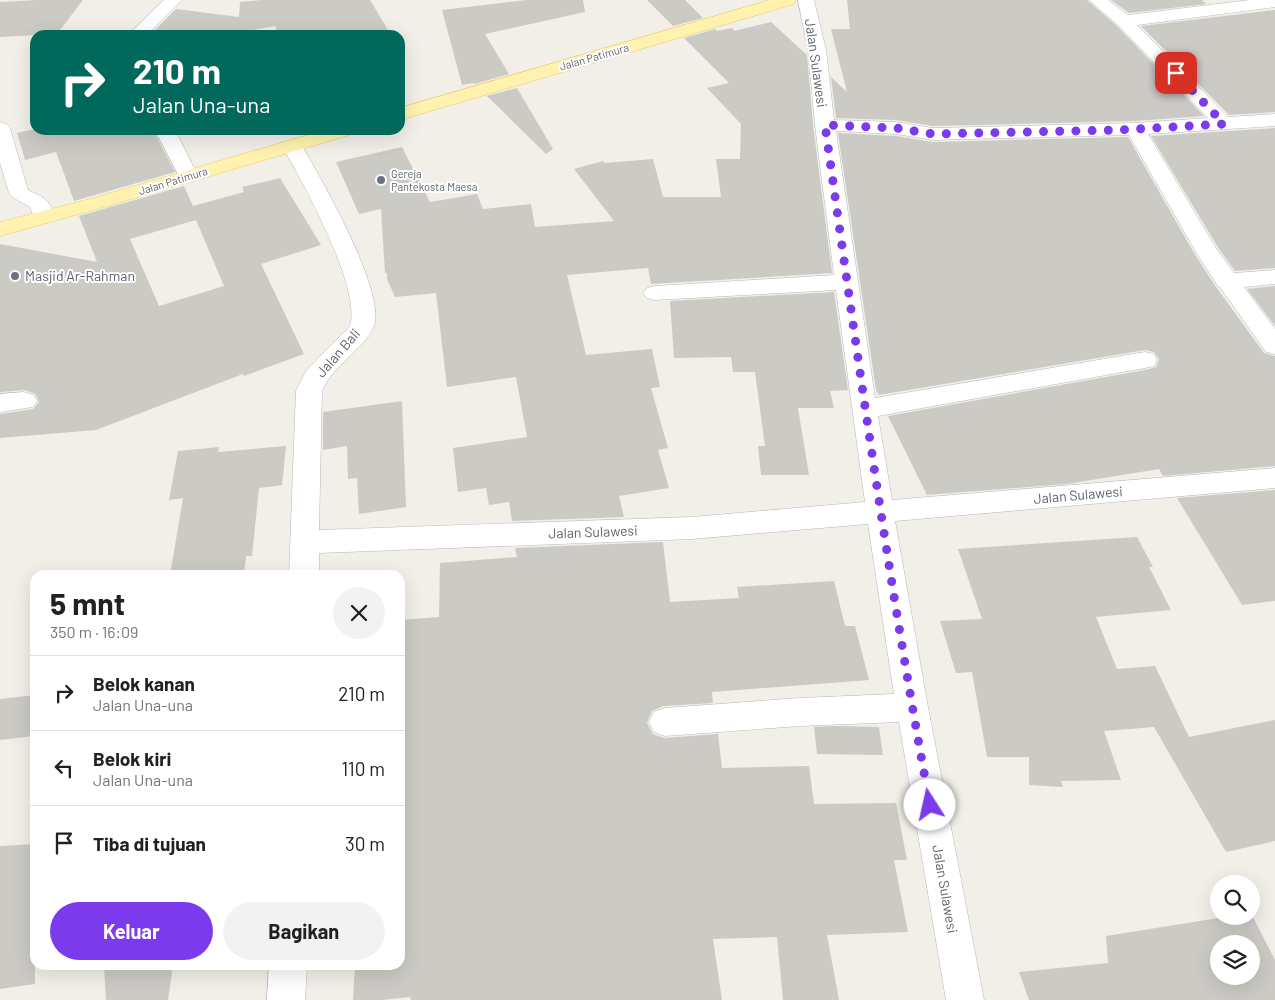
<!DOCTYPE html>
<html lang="id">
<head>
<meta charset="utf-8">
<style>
	:root { --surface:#fff; --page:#f2f2f2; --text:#202124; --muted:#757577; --line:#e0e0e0; --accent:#7c3aed }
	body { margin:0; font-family:Barlow,sans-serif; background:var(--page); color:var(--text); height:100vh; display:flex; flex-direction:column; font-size:19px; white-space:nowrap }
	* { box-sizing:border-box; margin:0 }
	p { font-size:16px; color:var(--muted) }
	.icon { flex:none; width:28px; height:28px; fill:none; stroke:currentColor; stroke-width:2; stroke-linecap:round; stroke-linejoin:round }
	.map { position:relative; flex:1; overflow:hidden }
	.details { position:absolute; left:30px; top:570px; width:375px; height:400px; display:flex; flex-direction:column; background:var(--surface); border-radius:15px; box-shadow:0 5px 20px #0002 }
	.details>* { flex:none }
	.top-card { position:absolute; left:30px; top:30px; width:375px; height:105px; border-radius:15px; box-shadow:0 5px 20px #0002; background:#00695c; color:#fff; overflow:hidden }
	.tools { position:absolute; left:1210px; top:875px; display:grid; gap:10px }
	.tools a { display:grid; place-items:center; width:50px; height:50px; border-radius:50%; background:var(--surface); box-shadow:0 5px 20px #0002; font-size:25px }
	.pin { position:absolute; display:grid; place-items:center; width:42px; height:42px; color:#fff; margin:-21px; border-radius:10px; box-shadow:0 2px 8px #0006 }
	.me { position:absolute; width:55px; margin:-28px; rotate:350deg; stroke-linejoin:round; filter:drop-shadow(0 0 4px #0008) }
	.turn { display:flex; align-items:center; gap:18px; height:105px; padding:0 20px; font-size:22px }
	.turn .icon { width:65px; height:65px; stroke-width:2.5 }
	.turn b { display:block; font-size:35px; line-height:42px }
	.round { display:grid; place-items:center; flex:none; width:52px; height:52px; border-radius:26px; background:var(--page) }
	.overview { display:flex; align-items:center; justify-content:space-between; height:85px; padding:0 20px }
	h1 { font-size:30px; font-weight:700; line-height:38px }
	.action { display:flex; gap:10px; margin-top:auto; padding:10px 20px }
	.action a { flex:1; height:58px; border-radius:30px; background:var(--accent); color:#fff; font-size:20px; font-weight:700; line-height:58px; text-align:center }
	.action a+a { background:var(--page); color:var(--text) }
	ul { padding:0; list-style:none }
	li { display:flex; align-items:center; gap:15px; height:75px; padding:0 20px; border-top:1px solid var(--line) }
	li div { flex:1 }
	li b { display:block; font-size:19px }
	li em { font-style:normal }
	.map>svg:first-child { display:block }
	.building { fill:#cccac5; fill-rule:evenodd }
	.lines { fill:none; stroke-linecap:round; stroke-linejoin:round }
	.minor-casing { stroke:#b5b8bc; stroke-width:1 }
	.major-casing { stroke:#f2c960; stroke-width:1 }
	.minor { fill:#fff; fill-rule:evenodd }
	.major { fill:#fff2af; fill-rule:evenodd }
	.route { stroke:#7c3aed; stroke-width:9; stroke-dasharray:0 16.2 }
	.worship-dot { fill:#6b7280; stroke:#fff; stroke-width:2 }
	.labels { text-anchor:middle; stroke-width:4; stroke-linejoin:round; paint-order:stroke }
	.far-street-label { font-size:11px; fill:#5f6368; stroke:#fff }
	.far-worship-label { font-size:11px; fill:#5b616d; stroke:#fff; text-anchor:start }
	.street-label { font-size:14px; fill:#5f6368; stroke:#fff }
	.worship-label { font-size:14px; fill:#5b616d; stroke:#fff; text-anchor:start }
</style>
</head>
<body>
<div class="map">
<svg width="1275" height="1000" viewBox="0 0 1275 1000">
	<rect width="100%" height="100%" fill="#f1efe8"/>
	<g class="building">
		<path d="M37,0h46l-26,34 -57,3v-35z"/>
		<path d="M261,0h109l21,35h-116l1,-9 -29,5v4h-97l26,-26 63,8 1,-15z"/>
		<path d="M527,0h56l2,12 -100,22 24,40 -34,10 -2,-1 -11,2 -20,-75z"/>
		<path d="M647,0h38l18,18 -30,8z"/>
		<path d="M847,0h240l30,26 87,90 -69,5 -202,5 -37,-6 -60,-2 -5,-41 16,15 -16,-63h19z"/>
		<path d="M1111,0h91l4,4 -77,9z"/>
		<path d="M1275,10v102l-46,3 -88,-89z"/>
		<path d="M771,22l36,33 6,70 19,148 -181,11 -3,-16 -81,7 19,80 66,-6 8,38 -9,1 17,60 -10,2 11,38 -50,8 5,21 -112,4 -3,-19 -20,3 -3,-17 -28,4 -5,-44 74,-11 -11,-60 -69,10 -11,-94 -41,4 -8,-18v-6h-2l-4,-64 -22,5 -23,-52 66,-15 28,55 47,-8 6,15 48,-5 4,23 79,-6 -40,-52 29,-8 2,2 48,-4 10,38h58l-5,-38h24l1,-35 -34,-36 22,-5 -45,-45 31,-9 2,2 15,-3 2,3z"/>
		<path d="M517,88l36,61 -7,5 -59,-58z"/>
		<path d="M1275,128v140l-40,3 -16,-22 -68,-113z"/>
		<path d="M35,129l118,1 22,42 -101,29 -18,-49 -31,8 -8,-27z"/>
		<path d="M838,133l58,3 37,6 195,-5 66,116 22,34 48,66 11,3v110l-112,10 -4,-7 -92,15 -140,11 -39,-79 257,-46 11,-3 3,-8 -5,-7 -9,-2 -266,45 -3,-5z"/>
		<path d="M280,178l41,67 -60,19 43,90 -60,22 -1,-2 -147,56 -96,8v-24l33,-5 6,-7 -4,-8 -10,-4 -25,2v-148l97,18 -18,-46 105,-30 9,20 51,-14 -2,-5zM196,220l28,66 -65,20 -29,-67z"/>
		<path d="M1275,286v40l-28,-37z"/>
		<path d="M834,292l14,98 -18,1 4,17h-36l11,67h-48l-3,-29h7l-10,-74h-22l-2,-15 -57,1 -4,-57z"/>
		<path d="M402,401l4,106 -47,7 -2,-36 -9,1 -1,-33 -24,4v-38z"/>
		<path d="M286,446l-4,39 -23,3 -7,68h-6l-2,19h-74l13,-77 -14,2 9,-49 41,-4 -1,5z"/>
		<path d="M1275,490v111l-33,4 -65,-107z"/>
		<path d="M1137,537l16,30h-4l22,43 -75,7 21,52 38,-3 34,71 86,-17v121l-49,11 -72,-125 -50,4 17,49 -60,1 2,6 -34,-2v-28h-42l-15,-85 -16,1 -16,-52 42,-2 -24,-70z"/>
		<path d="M663,542l7,60 69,-4 -2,-11 97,-6 11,45h10l14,54 -157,12 1,11 -49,3 -12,5 -5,12 6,11 11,4 54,-4 4,34 87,-2 5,38 82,-1 11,57h-13l14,72 -81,3 12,65h-56l-6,-63 -64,2 9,61h-311l-1,-3 -28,3h-29l2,-35h45v-345l39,-3 1,-54 77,-6 -2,-9z"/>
		<path d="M35,695v41l-35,4v-41z"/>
		<path d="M835,726l44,1 4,28 -66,-1 -3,-27z"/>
		<path d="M35,844v140l-35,5v-143z"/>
		<path d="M1251,913l24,47v40h-246l-10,-28 89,-9 -2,-27 125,-20h20zM1219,944h32v32h-32z"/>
		<path d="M104,965h69l-5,35h-62z"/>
	</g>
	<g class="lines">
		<g class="minor-casing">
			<g id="minor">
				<path d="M164,0h18l-35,35h-19z"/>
				<path d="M798,0h16l12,50 8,70 62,2 37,6 202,-5 73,-5 -90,-93 -29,-25h19l20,15 122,-15h25v7l-138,18 91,92 47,-3v12l-127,8 69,116 17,23 41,-3v14l-31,3 31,42v25l-9,-2 -46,-65 -2,-1 -22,-34 -67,-117 -196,5 -37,-6 -60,-3 39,267 270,-46 9,2 3,6 -3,6 -9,2 -267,48 14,84 383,-32v20l-380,33 33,186 56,293h-38l-47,-278 -99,4 -135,10 -11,-4 -5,-10 5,-10 11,-4 135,-10 94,-4 -26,-170 -176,15 -373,14v22h-30l7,-184 10,-20 44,-45c12,-38 -48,-145 -68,-180l3,-4 7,-2 7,2 3,4c19,32 84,146 72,180 -9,23 -41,38 -52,65l-3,139 373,-13 173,-15 -29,-212 -181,10 -8,-2 -4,-5 4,-5 8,-2 179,-11 -19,-150 -7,-75z"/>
				<path d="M0,122l7,2 3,4 18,62c17,8 21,9 27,27l-3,5 -8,1 -8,-1 -6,-15 -18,-10 -3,-4 -9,-30z"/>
				<path d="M155,130h20l23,46 -3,4 -7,2 -7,-2z"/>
				<path d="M24,392l9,3 4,6 -4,6 -33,5v-18z"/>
				<path d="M269,965h38l-2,35h-38z"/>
			</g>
		</g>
		<g class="major-casing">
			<g id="major">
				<path d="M770,0h26l-2,4 -394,116v-12z"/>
				<path d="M325,130h31l-3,4 -245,72 -108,30v-14l94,-24z"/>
			</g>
		</g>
		<use href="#minor" class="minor"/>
		<use href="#major" class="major"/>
	</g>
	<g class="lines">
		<path class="route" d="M930,805c-42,-226 -73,-453 -105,-680l71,3 37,6 186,-4 105,-6 -48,-51"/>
	</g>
	<g class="worship-dot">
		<circle cx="381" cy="180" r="5"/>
		<circle cx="15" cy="276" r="5"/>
	</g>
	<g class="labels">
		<g class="far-street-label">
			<text transform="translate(594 57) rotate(-16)" y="4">Jalan Patimura</text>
			<text transform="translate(173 181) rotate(-17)" y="4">Jalan Patimura</text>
		</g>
		<g class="far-worship-label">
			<text x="391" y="178">Gereja<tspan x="391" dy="13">Pantekosta Maesa</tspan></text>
		</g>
		<g class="street-label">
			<text transform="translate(816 63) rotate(82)" y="5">Jalan Sulawesi</text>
			<text transform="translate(338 353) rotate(-49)" y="5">Jalan Bali</text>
			<text transform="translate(1078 495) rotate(-5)" y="5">Jalan Sulawesi</text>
			<text transform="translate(593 532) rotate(-2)" y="5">Jalan Sulawesi</text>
			<text transform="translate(945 889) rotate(80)" y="5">Jalan Sulawesi</text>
		</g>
		<g class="worship-label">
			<text x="25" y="281">Masjid Ar-Rahman</text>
		</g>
	</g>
</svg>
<div class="tools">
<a><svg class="icon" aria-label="search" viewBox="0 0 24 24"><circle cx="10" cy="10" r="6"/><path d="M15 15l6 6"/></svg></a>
<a><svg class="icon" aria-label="layers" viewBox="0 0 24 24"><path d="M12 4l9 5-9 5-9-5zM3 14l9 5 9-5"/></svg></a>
</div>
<div class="pin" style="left:1176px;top:73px;background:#d93025"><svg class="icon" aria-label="arrive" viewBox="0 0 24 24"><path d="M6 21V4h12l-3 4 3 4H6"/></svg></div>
<svg class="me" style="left:930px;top:805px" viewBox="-20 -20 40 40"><circle r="19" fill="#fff"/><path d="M0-13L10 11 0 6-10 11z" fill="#7c3aed"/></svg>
<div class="top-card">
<div class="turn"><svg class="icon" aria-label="right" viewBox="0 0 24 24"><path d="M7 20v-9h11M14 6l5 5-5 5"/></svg><div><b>210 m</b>Jalan Una-una</div></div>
</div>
<section class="details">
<div class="overview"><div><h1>5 mnt</h1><p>350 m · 16:09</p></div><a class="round"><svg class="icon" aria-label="close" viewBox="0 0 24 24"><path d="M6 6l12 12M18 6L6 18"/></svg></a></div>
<ul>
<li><svg class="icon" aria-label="right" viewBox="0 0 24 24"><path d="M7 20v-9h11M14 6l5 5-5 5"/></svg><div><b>Belok kanan</b><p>Jalan Una-una</p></div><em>210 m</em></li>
<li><svg class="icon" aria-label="left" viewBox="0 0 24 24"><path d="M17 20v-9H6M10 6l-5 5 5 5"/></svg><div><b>Belok kiri</b><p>Jalan Una-una</p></div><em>110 m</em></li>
<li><svg class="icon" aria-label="arrive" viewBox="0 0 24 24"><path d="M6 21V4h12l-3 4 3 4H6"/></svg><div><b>Tiba di tujuan</b></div><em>30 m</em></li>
</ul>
<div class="action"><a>Keluar</a><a>Bagikan</a></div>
</section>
</div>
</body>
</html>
